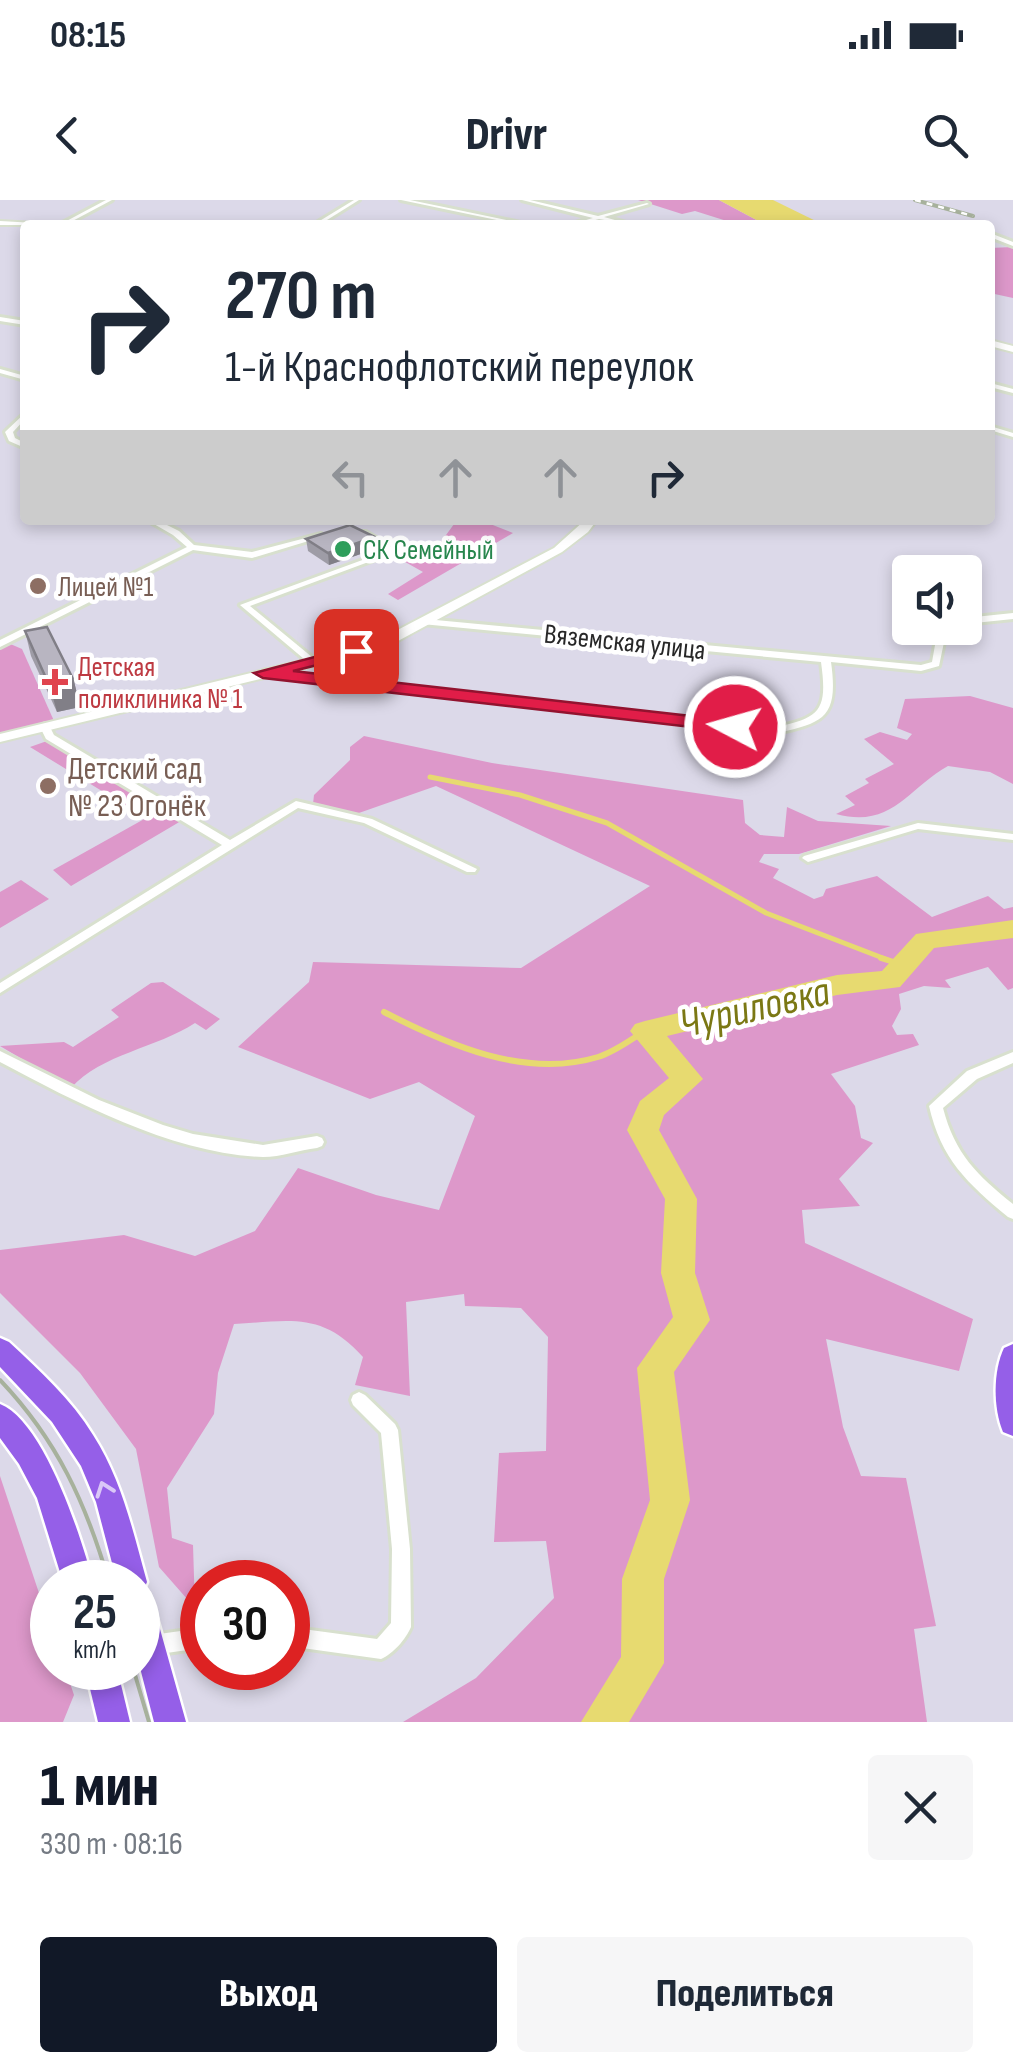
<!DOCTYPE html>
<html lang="ru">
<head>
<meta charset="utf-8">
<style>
	:root { --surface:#fff; --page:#f6f6f7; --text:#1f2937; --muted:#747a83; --accent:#111827 }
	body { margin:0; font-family:"Sofia Sans Condensed",sans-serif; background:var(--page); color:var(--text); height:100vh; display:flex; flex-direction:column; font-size:38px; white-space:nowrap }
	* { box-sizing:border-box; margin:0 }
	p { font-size:32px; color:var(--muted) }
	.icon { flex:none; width:55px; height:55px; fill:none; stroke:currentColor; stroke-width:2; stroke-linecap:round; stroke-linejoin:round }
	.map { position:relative; height:1522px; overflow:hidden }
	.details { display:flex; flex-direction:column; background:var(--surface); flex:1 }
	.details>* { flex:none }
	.top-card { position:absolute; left:20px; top:20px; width:975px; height:305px; border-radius:10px; box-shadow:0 5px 15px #0003; background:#fff; color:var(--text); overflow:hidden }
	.fabs { position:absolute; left:892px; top:355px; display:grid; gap:20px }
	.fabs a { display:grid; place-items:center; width:90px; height:90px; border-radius:10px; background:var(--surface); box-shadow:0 5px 15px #0003; font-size:50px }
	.speed { position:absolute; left:30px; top:1360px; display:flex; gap:20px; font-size:50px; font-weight:700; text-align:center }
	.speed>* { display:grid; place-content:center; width:130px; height:130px; border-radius:50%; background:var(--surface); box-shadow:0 5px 15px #0003; line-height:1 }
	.speed small { font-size:25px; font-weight:400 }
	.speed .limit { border:15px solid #d22; background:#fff; color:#111 }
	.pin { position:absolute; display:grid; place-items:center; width:85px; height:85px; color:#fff; margin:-42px; border-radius:20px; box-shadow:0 5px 15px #0006 }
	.me { position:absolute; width:110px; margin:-55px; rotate:276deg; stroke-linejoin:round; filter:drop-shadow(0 0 8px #0008) }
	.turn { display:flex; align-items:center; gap:35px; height:210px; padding:0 40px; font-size:45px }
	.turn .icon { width:130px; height:130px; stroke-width:2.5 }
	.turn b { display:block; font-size:70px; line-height:85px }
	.lanes { display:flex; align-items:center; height:95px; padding:0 40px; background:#0003; justify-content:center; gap:50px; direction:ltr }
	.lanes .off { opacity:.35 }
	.round { display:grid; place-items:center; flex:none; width:105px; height:105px; border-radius:10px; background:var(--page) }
	.head { display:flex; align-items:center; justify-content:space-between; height:170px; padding:0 40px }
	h1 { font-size:60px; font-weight:800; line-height:75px; color:var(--accent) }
	.action { display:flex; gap:20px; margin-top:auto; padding:20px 40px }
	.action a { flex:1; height:115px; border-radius:10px; background:var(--accent); color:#fff; font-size:40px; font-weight:800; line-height:115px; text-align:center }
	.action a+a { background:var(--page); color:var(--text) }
	.status { display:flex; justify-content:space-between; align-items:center; height:70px; padding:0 50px; background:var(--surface); direction:ltr }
	.status svg { height:28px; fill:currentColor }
	header { display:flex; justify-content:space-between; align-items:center; height:130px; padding:0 40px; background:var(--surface); font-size:45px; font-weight:800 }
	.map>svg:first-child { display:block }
	.green { fill:#dd98ca }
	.water { fill:#e7da70 }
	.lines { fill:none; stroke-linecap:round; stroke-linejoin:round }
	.stream-far1 { stroke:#e7da70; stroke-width:5 }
	.stream { stroke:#e7da70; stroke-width:6 }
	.river { fill:#e7da70; fill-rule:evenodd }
	.street-casing { stroke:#d8e0ce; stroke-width:6 }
	.secondary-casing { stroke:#d8e0ce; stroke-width:4 }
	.primary-casing { stroke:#fff; stroke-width:5 }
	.street { fill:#fff; fill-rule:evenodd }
	.secondary { fill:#fff; fill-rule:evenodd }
	.primary { fill:#955fe8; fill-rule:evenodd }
	.tram { stroke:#a7b19c; stroke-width:4 }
	.rail-casing { stroke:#a7b19c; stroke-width:4 }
	.rail { stroke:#fff; stroke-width:2.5; stroke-dasharray:6; stroke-linecap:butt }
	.wall { fill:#9e9ca6 }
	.shaded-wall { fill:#817f87 }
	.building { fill:#b8b5c1; stroke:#817f87; stroke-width:2.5 }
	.oneway { stroke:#dac7f7 }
	.route { fill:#e11d48; stroke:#92132f; stroke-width:2.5 }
	.leisure-dot { fill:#2e9e5b; stroke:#fff; stroke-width:4 }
	.education-dot { fill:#8d6e63; stroke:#fff; stroke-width:4 }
	.health-dot { fill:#e0444e; stroke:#fff; stroke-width:4 }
	.labels { text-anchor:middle; stroke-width:9; stroke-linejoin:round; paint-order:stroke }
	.far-leisure-label { font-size:28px; fill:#27864d; stroke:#fff; text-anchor:start }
	.far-education-label { font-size:28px; fill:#785e54; stroke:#fff; text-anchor:start }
	.far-street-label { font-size:28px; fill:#272727; stroke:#fff }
	.far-health-label { font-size:28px; fill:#be3a42; stroke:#fff; text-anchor:start }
	.education-label { font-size:32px; fill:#785e54; stroke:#fff; text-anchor:start }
	.near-water-label { font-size:42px; font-style:italic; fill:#7b7814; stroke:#fff }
</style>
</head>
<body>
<div class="status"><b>08:15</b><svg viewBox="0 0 49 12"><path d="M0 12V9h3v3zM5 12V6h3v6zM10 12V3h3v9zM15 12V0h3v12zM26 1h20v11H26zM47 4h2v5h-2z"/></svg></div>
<header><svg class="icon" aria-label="back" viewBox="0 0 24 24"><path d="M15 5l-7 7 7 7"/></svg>Drivr<svg class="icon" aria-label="search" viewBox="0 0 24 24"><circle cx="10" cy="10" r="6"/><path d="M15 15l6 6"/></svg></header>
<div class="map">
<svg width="1013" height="1522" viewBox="0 0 1013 1522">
	<rect width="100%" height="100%" fill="#dcd9e9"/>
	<g class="green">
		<path d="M638,0h81l47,25 -36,-3 -35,-11 -13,3z"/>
		<path d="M1013,47v51l-23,-5v-45z"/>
		<path d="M457,320h23l33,13 -115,67 -10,-6 35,-22 -32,-18 8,-3 11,7 28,-12z"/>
		<path d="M8,443l14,6 32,72 -54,13v-87z"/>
		<path d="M970,496l43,12v76l-23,-12 -42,-6c-41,23 -56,63 -112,48l19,-9 -10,-9 24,-13 -4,-4 29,-15 -30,-25 16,-7 27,8 5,-6 -15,-6 8,-29z"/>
		<path d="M364,536l128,27 251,37 2,23 15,12 24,2 3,-30 31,14 73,5 -92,28h-35l-5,8 20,7 -6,9 41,21 9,-3 3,-7 51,-13 55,41 56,-21 16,13 9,-2v81l-5,2 -20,-23 -43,13 6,8 -27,-2 -25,8 2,15 -9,17 5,9 16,-1 6,11 -88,29 24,32 6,32 12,5 -34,36 21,27 -58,4 3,33 168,76 -14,52 -133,-32 17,88 18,49 45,2 30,148 -22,3 13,93h-524l73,-44 78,-80 -8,-57 -52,1 5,-89 47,-2 2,-114 -27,-29 -56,-2 -1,-12 -58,8 4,94 -55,-11 8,-28c-41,-46 -73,-36 -129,-33l-16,49 -4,41 -47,74 5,50 21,7 2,63 -36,-41 -23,-118 -56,-76 -80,-80v-43l124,-15 71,21 60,-25 43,-63 78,27 63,15 36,-94 -56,-34 -49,17 -132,-52 71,-65 4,-20 208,6 129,-82 -214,-100 -80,28 -43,-10 1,-9 36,-35v-13z"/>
		<path d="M47,541l134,80 -110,65 -18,-16 93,-52 -116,-71z"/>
		<path d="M21,680l28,19 -49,29v-36z"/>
		<path d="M163,782l57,37 -14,11 -11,-7c-38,25 -94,31 -124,65l-71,-42 64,-4 9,5 46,-30 -8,-7 40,-27z"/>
		<path d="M0,1276l52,156v36h13l9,27 -11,27h-63z"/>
	</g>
	<path class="water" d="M719,0h54l51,25h-58z"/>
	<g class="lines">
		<path class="stream-far1" d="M430,577l90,18 87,28 159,90 122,47"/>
		<g class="stream">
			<path d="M881,758l22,7"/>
			<path d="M384,812c64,33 141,67 214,45 17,-5 32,-17 47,-26"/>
		</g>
		<path class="river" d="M1013,720v18l-79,10 -34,39 -63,8 -170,41 36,43 -39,36 -5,15 38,69 -2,74 15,47 -36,52 16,128 -26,79v84l-35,59h-48l40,-65 1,-78 28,-79 -13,-132 36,-51 -12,-44 4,-74 -38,-69 13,-29 29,-23 -39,-47 5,-7 10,-3 192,-46 45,-4 34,-37z"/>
		<g class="street-casing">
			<g id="street">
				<path d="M106,0h6l-47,25h-6z"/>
				<path d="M354,0h5l-40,25h-6z"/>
				<path d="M401,0h9l120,25h-9z"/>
				<path d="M522,0h8l68,16 49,-13 2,1 -45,13 29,8 -34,-6 -22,6h-8l24,-7z"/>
				<path d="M990,33l23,9v4l-23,-9z"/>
				<path d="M0,117l25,4v4l-25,-4z"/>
				<path d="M0,169l25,7v4l-25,-7z"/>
				<path d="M990,183l23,6v4l-23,-6z"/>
				<path d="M25,213v6l-12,13 2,6 10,5v5l-16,-7 -4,-9z"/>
				<path d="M990,226l23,7v4l-23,-7z"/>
				<path d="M147,320h10l22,11 15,14 58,7 69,-18 4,2 -73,22 -59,-8 -193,97v-7l187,-93 -14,-12z"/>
				<path d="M360,332h6l32,19 -148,55 68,56 -5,3 -3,-1 -70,-59 147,-54 -27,-15z"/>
				<path d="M1013,413v6l-48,5v-6z"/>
				<path d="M425,419l496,46 11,-3 6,-34h9l-8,38 -18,5 -90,-9c8,57 -8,61 -59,72l-507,-58 -5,-3 5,-3 507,58c48,-10 56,-16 49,-66l-399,-38 -2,-2z"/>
				<path d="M45,524l4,1 5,10 176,105 66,-39 76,18 105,50 -2,3h-8l-103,-49 -66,-15 -298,185v-10l222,-138 -176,-106 -6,-12z"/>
				<path d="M918,623l95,11v6l-95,-11 -110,33 -6,-4 2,-2z"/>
				<path d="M0,851l99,49 64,25 30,9 70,11 54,-9 5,2 2,4 -2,4 -5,2c-18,2 -36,9 -54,9 -89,-3 -186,-54 -263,-95z"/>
				<path d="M1013,852v11l-36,16 -34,29c12,46 34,67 70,96v15l-5,-2c-41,-34 -67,-58 -79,-111l38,-35z"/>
				<path d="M359,1192l6,3 30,29 3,6 12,119 1,78c-5,12 -18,27 -30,32l-93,-13v-19l89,12 14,-16 1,-74 -11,-116 -28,-28 -2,-5 2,-5z"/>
				<path d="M202,1428v20l-50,7 -7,-3 -3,-7 3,-7 7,-3z"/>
			</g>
		</g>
		<g class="secondary-casing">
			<g id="secondary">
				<path d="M0,21l35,2 3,2h-38z"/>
				<path d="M990,140l23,6v6l-23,-6z"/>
				<path d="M585,320h12l-9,12 -26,20 -164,89 -80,24 -318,77v-8l309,-75 79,-24 166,-87z"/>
			</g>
		</g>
		<g class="primary-casing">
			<g id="primary">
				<path d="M0,1138l9,4c31,29 62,57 84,93 29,45 40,97 54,147l-4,9 6,2 4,11 33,118h-32l-16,-62v-78h-21l-21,-80 -15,-36 -29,-44 -52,-55z"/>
				<path d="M1013,1144v92l-10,-4c-10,-24 -10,-61 1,-84z"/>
				<path d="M0,1204c44,17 82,135 93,178h-30l-26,-84 -18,-34 -19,-26z"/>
				<path d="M85,1468h32l13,54h-32z"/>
			</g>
		</g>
		<use href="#street" class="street"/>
		<use href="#secondary" class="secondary"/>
		<use href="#primary" class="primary"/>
		<g class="tram">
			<path d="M0,1180c57,60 86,123 109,202"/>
			<path d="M133,1468l16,54"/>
		</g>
		<g class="rail-casing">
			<path id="rail" d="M915,0l58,16"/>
		</g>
		<use href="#rail" class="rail"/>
	</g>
	<g class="wall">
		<path d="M306,339l69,10 -46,16 -21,-14z"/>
		<path d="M25,431l49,50 6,26 -23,5 -26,-56z"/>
	</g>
	<g class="shaded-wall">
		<path d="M375,337v12l-46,16 -1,-12z"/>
		<path d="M74,481l6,26 -23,5 -7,-25z"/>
	</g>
	<g class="building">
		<path d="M350,325l25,12 -47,16 -22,-14z"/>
		<path d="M47,427l27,54 -24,6 -25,-56z"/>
	</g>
	<defs><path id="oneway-chevron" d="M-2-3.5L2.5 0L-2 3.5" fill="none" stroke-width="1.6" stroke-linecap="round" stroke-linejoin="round" transform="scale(2.5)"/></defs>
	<use class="oneway" href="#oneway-chevron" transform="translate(104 1289) rotate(-110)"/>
	<path class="route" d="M356,446l6,1v7l-69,17 442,50 9,6 -9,5 -472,-54 -9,-5z"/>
	<circle class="leisure-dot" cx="343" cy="349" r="10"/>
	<g class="education-dot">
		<circle cx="38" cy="386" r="10"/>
		<circle cx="48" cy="586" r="10"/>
	</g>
	<path class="health-dot" d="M50 467h10v10h10v10h-10v10h-10v-10h-10v-10h10z"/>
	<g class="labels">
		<g class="far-leisure-label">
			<text x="363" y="359">СК Семейный</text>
		</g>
		<g class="far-education-label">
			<text x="58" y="396">Лицей №1</text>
		</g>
		<g class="far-street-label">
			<text transform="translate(625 441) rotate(6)" y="10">Вяземская улица</text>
		</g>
		<g class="far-health-label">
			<text x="78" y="476">Детская<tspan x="78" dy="32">поликлиника № 1</tspan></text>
		</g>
		<g class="education-label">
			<text x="68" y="579">Детский сад<tspan x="68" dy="37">№ 23 Огонёк</tspan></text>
		</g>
		<g class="near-water-label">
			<text transform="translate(754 806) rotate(-13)" y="15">Чуриловка</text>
		</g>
	</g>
</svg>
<div class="fabs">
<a><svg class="icon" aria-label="sound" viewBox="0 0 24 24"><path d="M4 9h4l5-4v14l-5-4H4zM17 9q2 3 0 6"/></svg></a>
</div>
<div class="speed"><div>25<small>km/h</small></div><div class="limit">30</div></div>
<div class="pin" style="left:356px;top:451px;background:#d93025"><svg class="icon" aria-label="arrive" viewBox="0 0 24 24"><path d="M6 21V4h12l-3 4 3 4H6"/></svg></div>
<svg class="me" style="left:735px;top:527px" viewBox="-20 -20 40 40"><circle r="17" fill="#e11d48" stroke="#fff" stroke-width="3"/><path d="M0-11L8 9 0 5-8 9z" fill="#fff"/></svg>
<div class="top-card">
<div class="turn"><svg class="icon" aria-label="right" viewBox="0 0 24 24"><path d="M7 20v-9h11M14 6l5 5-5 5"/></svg><div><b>270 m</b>1-й Краснофлотский переулок</div></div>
<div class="lanes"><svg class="icon off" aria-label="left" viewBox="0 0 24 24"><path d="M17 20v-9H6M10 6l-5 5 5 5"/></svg><svg class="icon off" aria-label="ahead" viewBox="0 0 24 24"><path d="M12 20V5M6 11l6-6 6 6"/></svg><svg class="icon off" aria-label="ahead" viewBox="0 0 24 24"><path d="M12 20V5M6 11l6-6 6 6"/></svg><svg class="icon" aria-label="right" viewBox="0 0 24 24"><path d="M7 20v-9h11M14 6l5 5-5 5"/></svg></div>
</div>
</div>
<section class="details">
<div class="head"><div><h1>1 мин</h1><p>330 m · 08:16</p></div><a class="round"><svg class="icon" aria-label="close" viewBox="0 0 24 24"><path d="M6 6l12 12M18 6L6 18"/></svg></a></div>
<div class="action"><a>Выход</a><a>Поделиться</a></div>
</section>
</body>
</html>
